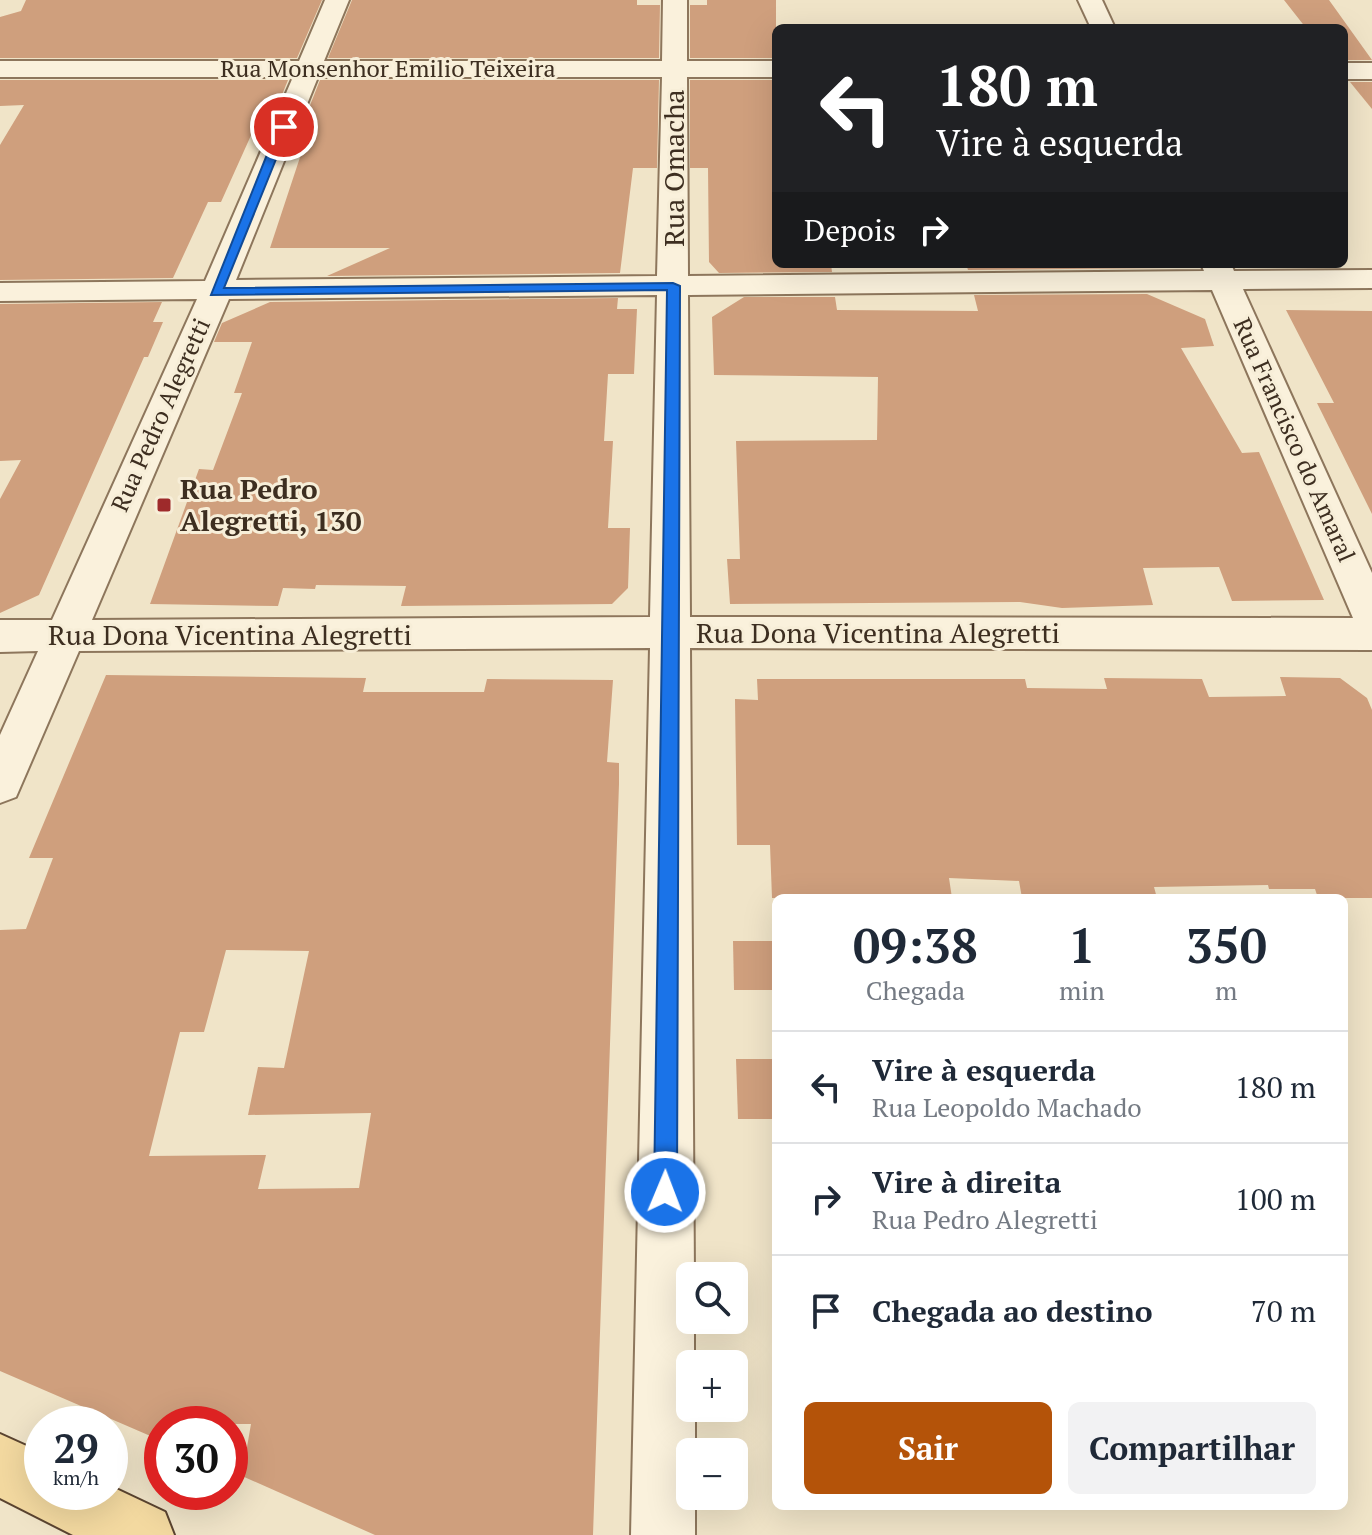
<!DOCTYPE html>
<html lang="pt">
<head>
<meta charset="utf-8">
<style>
	:root { --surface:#fff; --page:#f2f2f3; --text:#1f2937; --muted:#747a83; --line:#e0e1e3; --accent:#b45309 }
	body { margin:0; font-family:"PT Serif",serif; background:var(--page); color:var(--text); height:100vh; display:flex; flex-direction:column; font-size:30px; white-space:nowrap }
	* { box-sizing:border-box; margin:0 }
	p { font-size:26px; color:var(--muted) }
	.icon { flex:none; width:44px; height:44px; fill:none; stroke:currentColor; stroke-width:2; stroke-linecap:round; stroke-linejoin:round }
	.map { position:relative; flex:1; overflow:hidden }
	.drawer { position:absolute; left:772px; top:894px; width:576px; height:616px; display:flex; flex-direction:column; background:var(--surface); border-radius:12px; box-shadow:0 8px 32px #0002 }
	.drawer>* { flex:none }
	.hud { position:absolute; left:772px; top:24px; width:576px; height:244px; border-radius:12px; box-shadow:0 8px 32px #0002; background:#202124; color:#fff; overflow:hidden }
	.controls { position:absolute; left:676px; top:1262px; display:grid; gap:16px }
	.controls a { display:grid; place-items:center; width:72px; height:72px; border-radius:12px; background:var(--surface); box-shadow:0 8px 32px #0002; font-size:40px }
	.speed { position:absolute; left:24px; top:1406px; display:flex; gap:16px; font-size:40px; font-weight:700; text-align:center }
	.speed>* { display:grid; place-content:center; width:104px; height:104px; border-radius:50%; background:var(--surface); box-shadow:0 8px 32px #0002; line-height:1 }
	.speed small { font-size:20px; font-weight:400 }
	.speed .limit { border:12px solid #d22; background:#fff; color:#111 }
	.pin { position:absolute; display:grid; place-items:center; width:68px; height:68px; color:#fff; margin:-34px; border:4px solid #fff; border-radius:50%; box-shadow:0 2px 8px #0007 }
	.me { position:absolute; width:88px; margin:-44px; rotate:1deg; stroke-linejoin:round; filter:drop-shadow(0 0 6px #0008) }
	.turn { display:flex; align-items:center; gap:28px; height:168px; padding:0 32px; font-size:36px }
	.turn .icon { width:104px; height:104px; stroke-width:2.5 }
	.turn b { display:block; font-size:56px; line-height:68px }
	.then { display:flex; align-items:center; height:76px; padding:0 32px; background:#0003; gap:16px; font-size:30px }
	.eta { display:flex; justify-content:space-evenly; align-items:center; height:136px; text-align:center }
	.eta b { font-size:48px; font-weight:700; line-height:56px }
	.action { display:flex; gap:16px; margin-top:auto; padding:16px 32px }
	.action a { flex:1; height:92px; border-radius:12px; background:var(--accent); color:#fff; font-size:32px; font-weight:700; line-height:92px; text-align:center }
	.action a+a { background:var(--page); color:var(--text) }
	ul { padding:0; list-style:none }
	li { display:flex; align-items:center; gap:24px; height:112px; padding:0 32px; border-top:2px solid var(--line) }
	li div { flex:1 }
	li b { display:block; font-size:30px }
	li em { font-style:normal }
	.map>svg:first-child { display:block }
	.building { fill:#cf9f7d; fill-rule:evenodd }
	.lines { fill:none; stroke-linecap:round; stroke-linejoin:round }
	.minor-casing { stroke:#8d765c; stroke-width:4 }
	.major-casing { stroke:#5b4430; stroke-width:4 }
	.minor { fill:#faf1dc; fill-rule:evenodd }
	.major { fill:#f3d9a0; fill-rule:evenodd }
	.route { fill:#1a73e8; stroke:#114b97; stroke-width:2 }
	.poi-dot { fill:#9e2a2b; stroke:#f7eed8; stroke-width:3 }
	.labels { text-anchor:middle; stroke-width:6; stroke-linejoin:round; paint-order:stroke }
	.far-street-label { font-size:24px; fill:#3d2e20; stroke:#f7eed8 }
	.street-label { font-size:28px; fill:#3d2e20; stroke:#f7eed8 }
	.poi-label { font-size:28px; font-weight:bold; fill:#3d2e20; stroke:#f7eed8; text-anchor:start }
</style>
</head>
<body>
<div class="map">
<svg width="1372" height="1535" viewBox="0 0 1372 1535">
	<rect width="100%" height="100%" fill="#f0e4c8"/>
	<g class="building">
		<path d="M26,0h296l-25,58h-297v-41l21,-6z"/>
		<path d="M352,0h285v5h23l-1,53h-331z"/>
		<path d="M707,0h69v58h-86v-53h17z"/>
		<path d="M1284,0h45l43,60h-28v-32h-38z"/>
		<path d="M0,80h288l-11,27 -11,-5 -45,100h-13l-35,76 -173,2v-135l24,-40 -24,1z"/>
		<path d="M320,80h339l-2,88h-24l-13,105 -293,3 63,-28h-120l42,-127 -7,-3z"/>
		<path d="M690,80h86v184h55l1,8 -113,1 -10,-11 -1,-94h-18z"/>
		<path d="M1350,82h22v27z"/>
		<path d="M966,264h206l-5,4 -199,2z"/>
		<path d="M1147,294l58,25 9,27 -33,2 61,105 17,-1 65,148 -92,1 -13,-34 -76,1 10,37 -91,3 -42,-6 -290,2 -3,-45h13l-4,-118 141,-1 1,-63 -164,-2 -2,-58 32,-20h91l2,13 141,1 -4,-16z"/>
		<path d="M618,298l-1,11h20l-3,65h-26l-4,67h9l-5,87h22l-2,60 -16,16 -211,2 5,-20 -90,-1 -1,4 -32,-1 -5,18 -128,-2 49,-135 14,1 29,-77h-8l18,-51h-38l8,-19 48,-21z"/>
		<path d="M162,302l-9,20h10l-15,35h-4l-105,238 -39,18v-114l21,-39 -21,1v-157z"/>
		<path d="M1286,310l86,1v203l-55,-111h17z"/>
		<path d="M106,675l260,3 -3,14h121l3,-13 126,1 -6,82 12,1v21l-26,751h-218l-133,-59 9,-52h-89v17l-162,-70v-441l26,-1 27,-71h-24zM226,950l83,1 -25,117 -26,-1 -10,48 123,-2 -12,75 -101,1 8,-34 -117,1 31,-124h24z"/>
		<path d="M1280,677l60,1 27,20 5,12v188h-54l-3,-9h-46l-1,-4 -114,2 3,11h-135l-3,-17 -70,-3 3,20h-180l-2,-53h-33l-2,-146 23,1 -1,-21h268l2,9 80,1 -3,-11 98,1 7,18 77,-1z"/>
		<path d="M733,941h43v49h-42z"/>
		<path d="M736,1059h40v60h-38z"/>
	</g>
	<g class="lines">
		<g class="minor-casing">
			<g id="minor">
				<path d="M325,0h24l-25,61h338l1,-61h24v61h89v16h-89l1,199 516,-5 -3,-7h30l3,7 138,-1v18l-129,1 129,284v77l-682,-2 4,628h-4v44h4v44h-4v44h5v44h-5v44h5v39h-64l19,-887 -571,3 -63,146 -16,6v-68l38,-84 -38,1v-32h52l145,-321 -197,2v-18l205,-2 88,-204h-293v-16h299zM318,77h344l-5,199 -421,4zM1212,290l141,328 -663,-1 -2,-322zM657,295l-7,322 -558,3 137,-321z"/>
				<path d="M1078,0h24l13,28h-24z"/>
				<rect x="1344" y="63" width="28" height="16"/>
			</g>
		</g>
		<g class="major-casing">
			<path id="major" d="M0,1434l42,19v39h68v-6l55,26 9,23h-101l-73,-37z"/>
		</g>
		<use href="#minor" class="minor"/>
		<use href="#major" class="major"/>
	</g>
	<path class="route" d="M284,124l5,3 -65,161 449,-5 7,3 -3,906 -3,9 -9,3 -8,-3 -3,-9 13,-902 -456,5 67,-168z"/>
	<rect class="poi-dot" x="156" y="497" width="16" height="16" rx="4"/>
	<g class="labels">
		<g class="far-street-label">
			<text x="388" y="77">Rua Monsenhor Emilio Teixeira</text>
			<text transform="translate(161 415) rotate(-66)" y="8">Rua Pedro Alegretti</text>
			<text transform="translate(1294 440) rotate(66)" y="8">Rua Francisco do Amaral</text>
		</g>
		<g class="street-label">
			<text transform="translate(674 168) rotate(-90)" y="10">Rua Omacha</text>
			<text x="878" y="643">Rua Dona Vicentina Alegretti</text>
			<text x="230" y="645">Rua Dona Vicentina Alegretti</text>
		</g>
		<g class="poi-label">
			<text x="180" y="499">Rua Pedro<tspan x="180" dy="32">Alegretti, 130</tspan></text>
		</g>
	</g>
</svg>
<div class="controls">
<a><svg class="icon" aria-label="search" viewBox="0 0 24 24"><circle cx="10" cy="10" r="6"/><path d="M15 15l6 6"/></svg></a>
<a>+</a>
<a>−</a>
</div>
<div class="speed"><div>29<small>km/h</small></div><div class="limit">30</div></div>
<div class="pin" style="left:284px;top:127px;background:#d93025"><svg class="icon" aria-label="arrive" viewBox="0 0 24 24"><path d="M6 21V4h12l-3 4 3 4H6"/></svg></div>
<svg class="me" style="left:665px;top:1192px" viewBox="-20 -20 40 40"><circle r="17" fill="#1a73e8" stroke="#fff" stroke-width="3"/><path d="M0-11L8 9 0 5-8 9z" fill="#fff"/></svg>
<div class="hud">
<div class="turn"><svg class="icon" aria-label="left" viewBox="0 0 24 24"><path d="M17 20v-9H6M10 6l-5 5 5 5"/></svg><div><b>180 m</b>Vire à esquerda</div></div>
<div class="then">Depois<svg class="icon" aria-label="right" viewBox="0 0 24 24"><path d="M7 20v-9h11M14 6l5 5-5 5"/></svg></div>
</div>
<section class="drawer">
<div class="eta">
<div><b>09:38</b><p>Chegada</p></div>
<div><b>1</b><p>min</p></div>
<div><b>350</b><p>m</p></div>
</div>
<ul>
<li><svg class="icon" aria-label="left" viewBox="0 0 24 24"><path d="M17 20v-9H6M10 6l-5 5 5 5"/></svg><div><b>Vire à esquerda</b><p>Rua Leopoldo Machado</p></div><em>180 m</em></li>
<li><svg class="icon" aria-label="right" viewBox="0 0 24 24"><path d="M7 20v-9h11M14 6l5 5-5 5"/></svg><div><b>Vire à direita</b><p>Rua Pedro Alegretti</p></div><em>100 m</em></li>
<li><svg class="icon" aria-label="arrive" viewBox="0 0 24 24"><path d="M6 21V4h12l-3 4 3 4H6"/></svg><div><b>Chegada ao destino</b></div><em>70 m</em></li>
</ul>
<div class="action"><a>Sair</a><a>Compartilhar</a></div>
</section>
</div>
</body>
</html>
